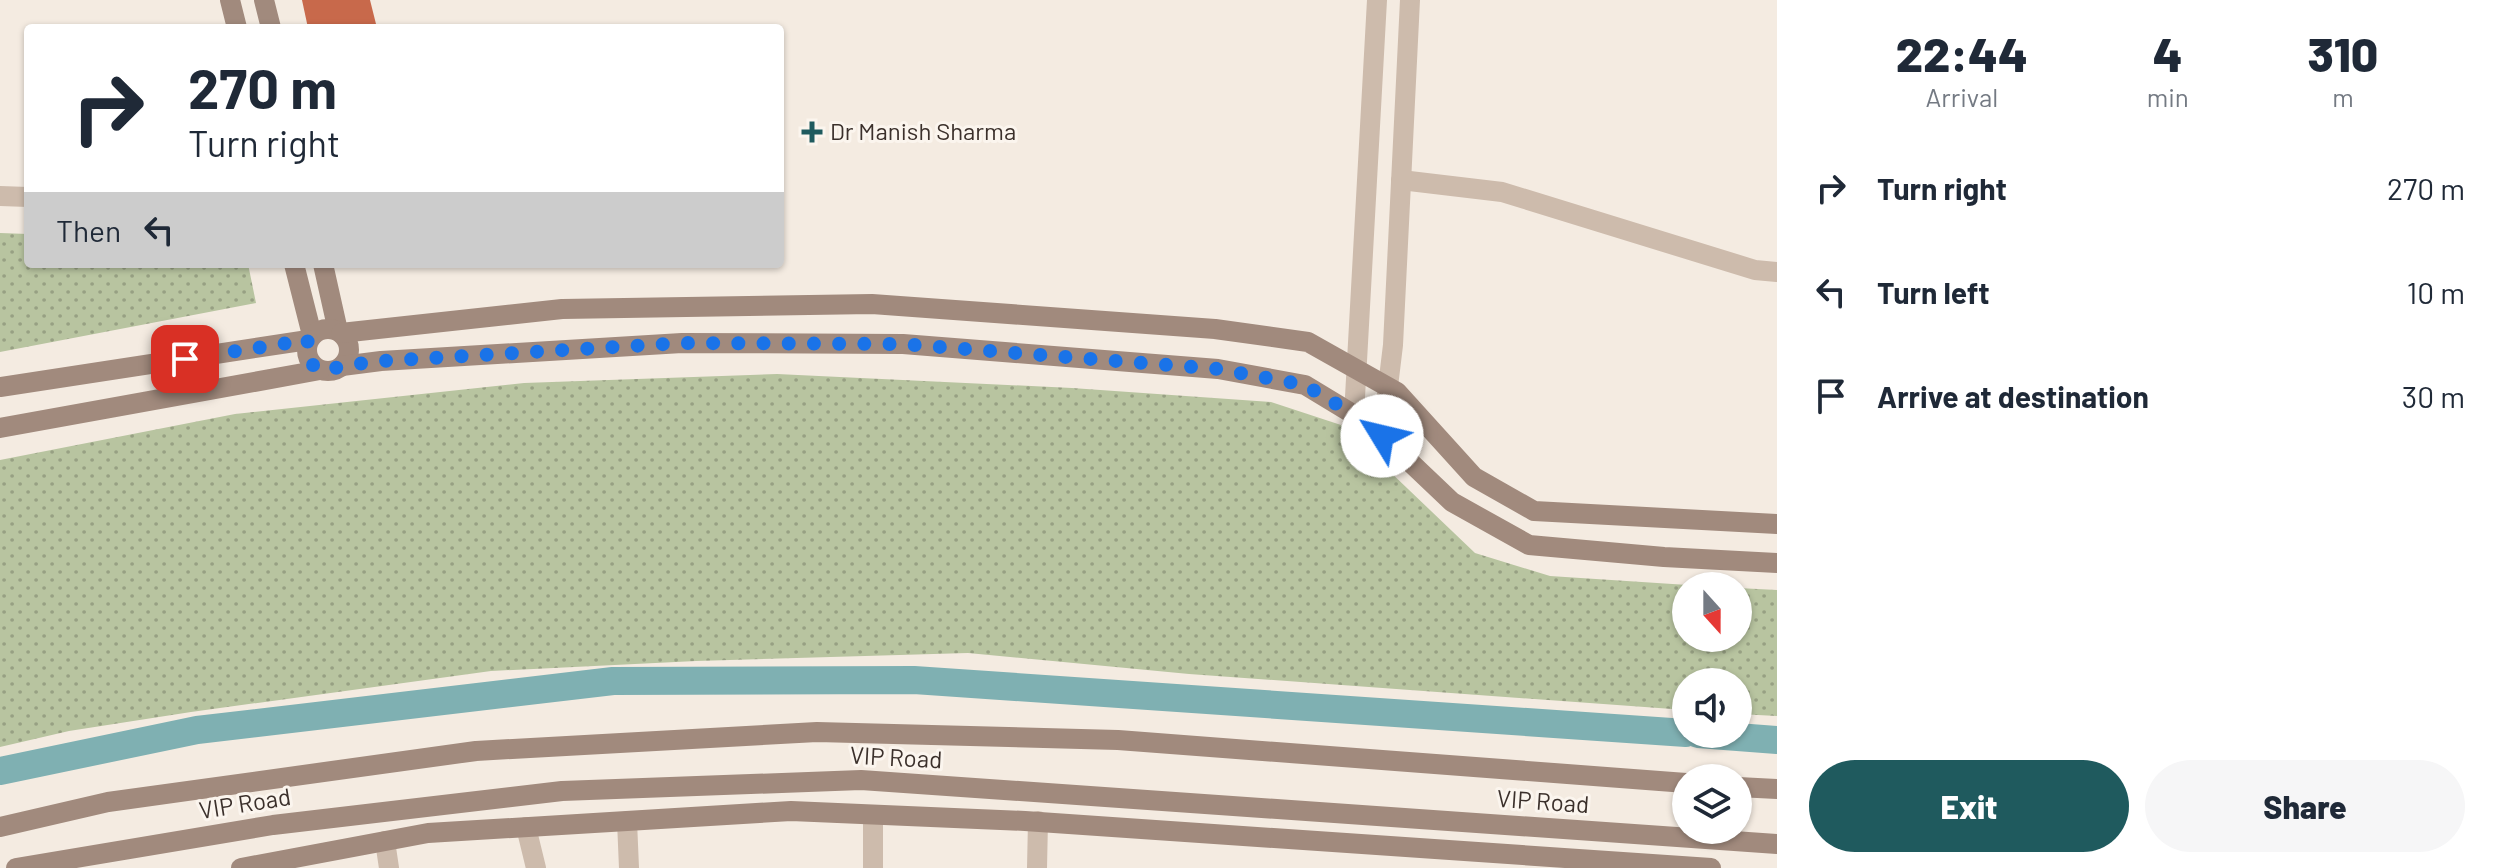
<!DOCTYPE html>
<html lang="en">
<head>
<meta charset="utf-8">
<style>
	:root { --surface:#fff; --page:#f6f6f7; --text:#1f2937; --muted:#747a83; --accent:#1f5a5e }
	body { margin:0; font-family:Barlow,sans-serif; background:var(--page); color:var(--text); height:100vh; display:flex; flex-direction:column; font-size:30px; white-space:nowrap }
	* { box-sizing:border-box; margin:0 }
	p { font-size:26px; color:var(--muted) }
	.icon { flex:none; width:44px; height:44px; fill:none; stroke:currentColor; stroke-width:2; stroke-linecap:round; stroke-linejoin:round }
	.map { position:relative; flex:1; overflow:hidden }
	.details { display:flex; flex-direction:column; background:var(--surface); width:720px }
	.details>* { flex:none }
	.banner { position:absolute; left:24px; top:24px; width:760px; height:244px; border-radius:8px; box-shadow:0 2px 6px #0004; background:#fff; color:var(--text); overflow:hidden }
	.needle { width:52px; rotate:159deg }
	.fabs { position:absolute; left:1672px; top:572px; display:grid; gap:16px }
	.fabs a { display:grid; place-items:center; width:80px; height:80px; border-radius:50%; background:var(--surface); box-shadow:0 2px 6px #0004; font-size:40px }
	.pin { position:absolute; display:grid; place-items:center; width:68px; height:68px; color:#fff; margin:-34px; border-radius:16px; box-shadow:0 4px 12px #0006 }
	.me { position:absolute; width:88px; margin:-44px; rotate:306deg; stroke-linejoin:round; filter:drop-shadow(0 0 6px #0008) }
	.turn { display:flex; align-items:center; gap:28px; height:168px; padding:0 32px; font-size:36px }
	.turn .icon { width:104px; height:104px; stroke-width:2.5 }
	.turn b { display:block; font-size:56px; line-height:68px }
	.then { display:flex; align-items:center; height:76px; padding:0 32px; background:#0003; gap:16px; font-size:30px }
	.eta { display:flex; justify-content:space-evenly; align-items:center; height:136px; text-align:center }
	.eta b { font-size:48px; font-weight:800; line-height:56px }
	.cta { display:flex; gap:16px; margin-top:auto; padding:16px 32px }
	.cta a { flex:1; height:92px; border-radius:48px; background:var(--accent); color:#fff; font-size:32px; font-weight:800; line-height:92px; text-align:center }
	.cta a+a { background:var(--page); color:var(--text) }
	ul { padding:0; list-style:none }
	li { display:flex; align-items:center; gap:24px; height:104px; padding:0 32px }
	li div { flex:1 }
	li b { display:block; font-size:30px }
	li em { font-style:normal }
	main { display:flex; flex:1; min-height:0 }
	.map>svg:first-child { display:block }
	.park { fill:url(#park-dots) }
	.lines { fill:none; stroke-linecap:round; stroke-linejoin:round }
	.canal { stroke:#7fb0b2; stroke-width:28 }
	.building { fill:#c8694b }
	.street { stroke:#cdbbac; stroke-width:20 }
	.secondary { stroke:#a18a7d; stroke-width:20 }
	.route { stroke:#1a73e8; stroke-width:14; stroke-dasharray:0 25.2 }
	.poi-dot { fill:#1f5a5e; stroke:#fbf5ee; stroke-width:3 }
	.labels { text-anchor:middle; stroke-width:6; stroke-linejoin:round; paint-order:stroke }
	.poi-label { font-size:24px; fill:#3b302b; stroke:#fbf5ee; text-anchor:start }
	.street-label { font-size:24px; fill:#3b302b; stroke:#fbf5ee }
</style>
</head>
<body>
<main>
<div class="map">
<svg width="1777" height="868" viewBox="0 0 1777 868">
	<defs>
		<pattern id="park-dots" width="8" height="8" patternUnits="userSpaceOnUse" patternTransform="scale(2)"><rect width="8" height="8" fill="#b8c4a0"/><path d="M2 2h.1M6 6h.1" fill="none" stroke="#97a083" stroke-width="1.8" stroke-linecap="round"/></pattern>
	</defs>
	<rect width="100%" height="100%" fill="#f4ebe1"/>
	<g class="park">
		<path d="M0,233l28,1v30h220l8,39 -256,49z"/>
		<path d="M777,374l295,14 199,14 70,23 134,128 75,23 153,10h-17v52h52v-50l39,2v126l-39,-2v-32h-52v28l-497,-36 -221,-21 -272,8 -205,10 -300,41 -122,19 -69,16v-287l235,-46 289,-31z"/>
	</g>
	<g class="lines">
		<g class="canal">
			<path d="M1698,734l79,6"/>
			<path d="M0,771l197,-41 416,-49 301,-1 772,53"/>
		</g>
	</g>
	<path class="building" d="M302,0h68l7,28h-69z"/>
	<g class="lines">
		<g class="street">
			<path d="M1401,180l101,12 253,78 22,2"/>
			<path d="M0,196l28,1"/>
			<path d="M1354,415l23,-415"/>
			<path d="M1382,436l11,-91 17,-345"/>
			<path d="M627,821l2,47"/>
			<path d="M526,827l10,41"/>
			<path d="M385,841l4,27"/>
			<path d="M873,868v-53"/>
			<path d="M1037,868l1,-47"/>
		</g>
		<g class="secondary">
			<path d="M230,0l7,28"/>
			<path d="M264,0l7,28"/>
			<path d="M294,264l18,71"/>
			<path d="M323,264l15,67"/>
			<circle cx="328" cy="350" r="21"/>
			<path d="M341,333l221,-24 310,-5 343,25 93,13 80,45 9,5 77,85 60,34 243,13"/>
			<path d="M342,366l39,-5 301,-18 221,1 315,25 87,16 66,40 81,77 77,43 135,12 113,6"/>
			<path d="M0,387l308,-47"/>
			<path d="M0,428l320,-58"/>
			<path d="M1738,787l39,2"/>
			<path d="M0,827l108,-25 368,-51 341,-19 301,8 568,43"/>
			<path d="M16,868l257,-43 289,-34 299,-11 916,64"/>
			<path d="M241,868l187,-35 363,-22 234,10 686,47"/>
		</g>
	</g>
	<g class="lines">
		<path class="route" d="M185,359l123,-19c-4,15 2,28 17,31l17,-5 39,-5 301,-18 221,1 315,25 87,16 66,40 11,11"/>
	</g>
	<path class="poi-dot" d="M808 120h8v8h8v8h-8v8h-8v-8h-8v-8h8z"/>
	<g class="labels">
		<g class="poi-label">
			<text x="830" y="140">Dr Manish Sharma</text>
		</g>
		<g class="street-label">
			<text transform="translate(896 758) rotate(3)" y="8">VIP Road</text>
			<text transform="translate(1543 802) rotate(4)" y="8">VIP Road</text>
			<text transform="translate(245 804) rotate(-9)" y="8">VIP Road</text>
		</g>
	</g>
</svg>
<div class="fabs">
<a><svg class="needle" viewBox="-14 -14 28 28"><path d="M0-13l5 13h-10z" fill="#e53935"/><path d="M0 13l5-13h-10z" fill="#747a83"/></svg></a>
<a><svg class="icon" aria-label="sound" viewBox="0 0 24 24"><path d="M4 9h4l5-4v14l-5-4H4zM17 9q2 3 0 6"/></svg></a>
<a><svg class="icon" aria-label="layers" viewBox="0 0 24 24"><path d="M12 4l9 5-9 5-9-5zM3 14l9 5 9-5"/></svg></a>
</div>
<div class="pin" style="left:185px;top:359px;background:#d93025"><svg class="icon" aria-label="arrive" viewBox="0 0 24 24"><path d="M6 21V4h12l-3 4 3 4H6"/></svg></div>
<svg class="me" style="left:1382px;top:436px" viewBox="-20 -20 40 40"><circle r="19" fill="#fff"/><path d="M0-13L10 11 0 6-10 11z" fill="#1a73e8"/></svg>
<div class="banner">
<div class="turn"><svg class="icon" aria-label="right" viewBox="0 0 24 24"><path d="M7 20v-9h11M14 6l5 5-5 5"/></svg><div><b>270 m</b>Turn right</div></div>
<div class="then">Then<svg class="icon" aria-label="left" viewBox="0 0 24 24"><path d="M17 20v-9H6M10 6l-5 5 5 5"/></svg></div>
</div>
</div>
<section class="details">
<div class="eta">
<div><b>22:44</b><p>Arrival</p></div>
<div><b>4</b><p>min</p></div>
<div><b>310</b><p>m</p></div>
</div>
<ul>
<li><svg class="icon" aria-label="right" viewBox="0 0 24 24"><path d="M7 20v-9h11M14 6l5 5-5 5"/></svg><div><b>Turn right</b></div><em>270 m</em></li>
<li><svg class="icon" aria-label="left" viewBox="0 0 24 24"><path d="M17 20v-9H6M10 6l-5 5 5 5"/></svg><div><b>Turn left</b></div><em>10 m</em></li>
<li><svg class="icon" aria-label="arrive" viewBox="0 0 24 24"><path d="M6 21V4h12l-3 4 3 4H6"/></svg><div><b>Arrive at destination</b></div><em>30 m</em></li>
</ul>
<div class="cta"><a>Exit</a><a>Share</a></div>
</section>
</main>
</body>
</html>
